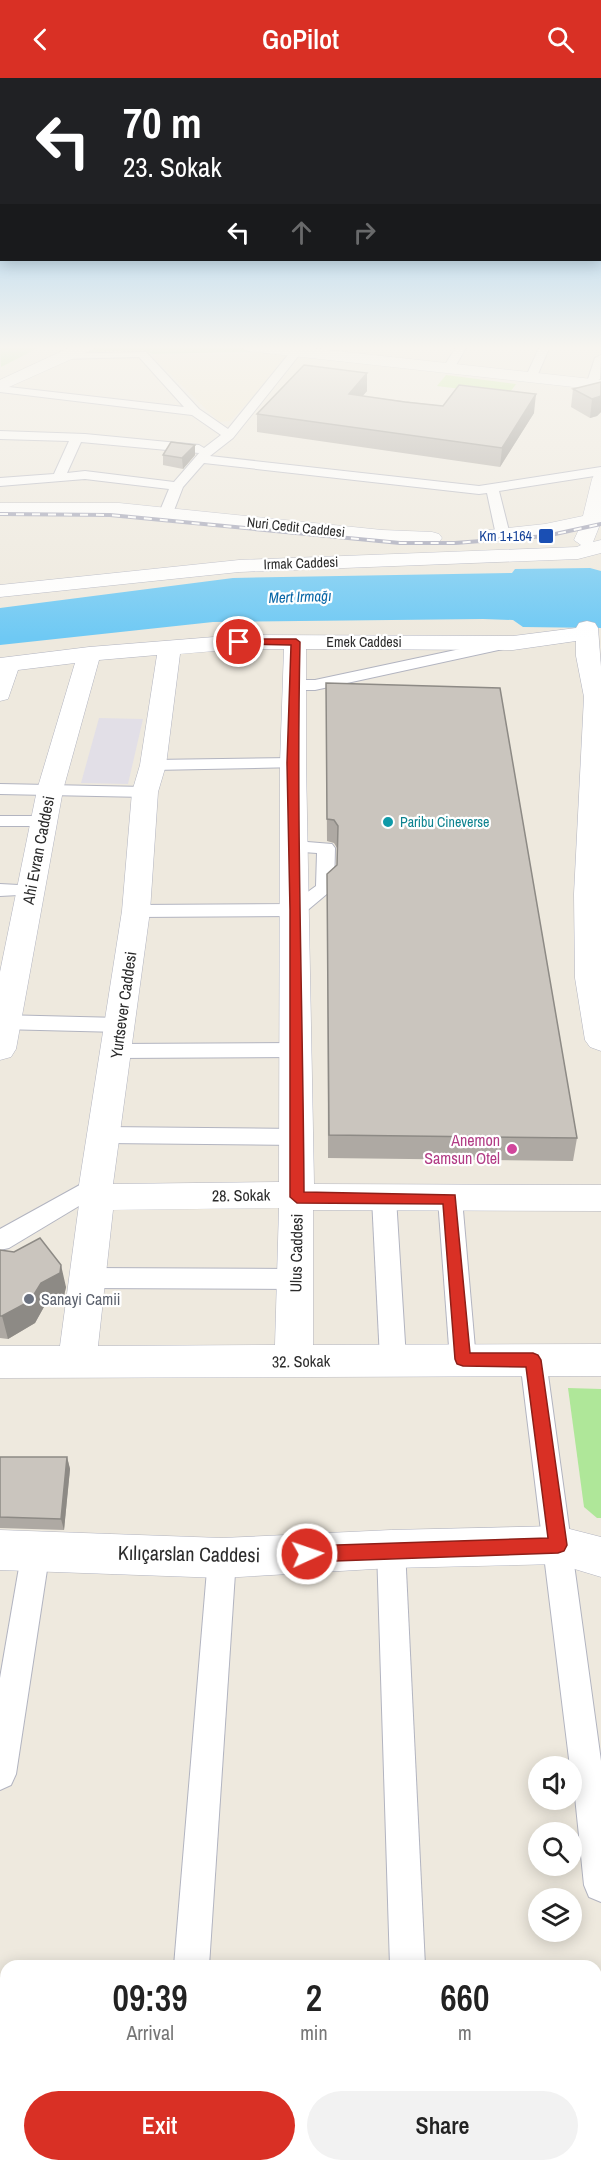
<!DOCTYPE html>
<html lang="en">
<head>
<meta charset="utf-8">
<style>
	:root { --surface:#fff; --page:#f2f2f2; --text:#222; --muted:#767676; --accent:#d93025 }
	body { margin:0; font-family:"Archivo Narrow",sans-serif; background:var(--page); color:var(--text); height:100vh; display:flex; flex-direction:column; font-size:22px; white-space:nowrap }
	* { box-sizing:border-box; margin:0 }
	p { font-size:20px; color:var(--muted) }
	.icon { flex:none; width:33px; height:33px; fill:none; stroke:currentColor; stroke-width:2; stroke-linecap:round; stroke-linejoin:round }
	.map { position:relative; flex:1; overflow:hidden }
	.details { position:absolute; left:0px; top:1882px; width:602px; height:212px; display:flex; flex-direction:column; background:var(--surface); border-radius:18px 18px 0 0; box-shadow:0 3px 15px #0003 }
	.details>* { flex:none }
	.banner { position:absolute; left:0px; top:0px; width:602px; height:183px; box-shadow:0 3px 15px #0003; background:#202124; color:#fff; overflow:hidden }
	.buttons { position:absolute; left:528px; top:1678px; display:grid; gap:12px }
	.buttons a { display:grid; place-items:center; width:54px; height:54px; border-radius:50%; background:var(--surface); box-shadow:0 3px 15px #0003; font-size:30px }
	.pin { position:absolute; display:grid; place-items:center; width:51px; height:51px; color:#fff; margin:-26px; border:3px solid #fff; border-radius:50%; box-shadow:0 2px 6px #0007 }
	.me { position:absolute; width:66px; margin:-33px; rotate:87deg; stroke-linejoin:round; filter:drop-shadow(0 0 4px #0008) }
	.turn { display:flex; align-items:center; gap:21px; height:126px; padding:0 24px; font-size:27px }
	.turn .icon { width:78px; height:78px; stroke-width:2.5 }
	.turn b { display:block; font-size:42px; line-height:51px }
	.lanes { display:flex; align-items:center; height:57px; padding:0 24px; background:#0003; justify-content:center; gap:30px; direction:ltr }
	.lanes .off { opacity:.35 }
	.eta { display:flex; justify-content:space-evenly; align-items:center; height:102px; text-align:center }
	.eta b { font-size:36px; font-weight:600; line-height:42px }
	.primary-button { display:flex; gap:12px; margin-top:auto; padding:12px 24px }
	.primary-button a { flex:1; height:69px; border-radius:36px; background:var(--accent); color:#fff; font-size:24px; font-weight:600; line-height:69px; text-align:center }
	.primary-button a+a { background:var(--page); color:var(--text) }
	header { display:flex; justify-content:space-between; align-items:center; height:78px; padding:0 24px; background:var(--accent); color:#fff; font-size:27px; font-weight:600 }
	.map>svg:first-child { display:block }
	.industrial { fill:#e2dfe7 }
	.education { fill:#f0e7ce }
	.green { fill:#afe799 }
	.pitch { fill:#c3ef94 }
	.water { fill:#6ec9f4 }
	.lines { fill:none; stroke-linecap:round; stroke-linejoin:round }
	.street-casing { stroke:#b2b4c0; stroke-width:2 }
	.secondary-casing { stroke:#b2b4c0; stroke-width:1 }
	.primary-casing { stroke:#c8c8c8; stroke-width:1 }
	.street { fill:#fff; fill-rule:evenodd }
	.secondary { fill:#fff; fill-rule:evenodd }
	.primary { fill:#f7db5b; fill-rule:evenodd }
	.rail-casing { stroke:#a1a3b7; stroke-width:4 }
	.rail { stroke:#fff; stroke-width:2; stroke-dasharray:8; stroke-linecap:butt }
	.wall { fill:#aea9a3 }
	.shaded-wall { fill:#8d8a85 }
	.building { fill:#cac5be; stroke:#8d8a85; stroke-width:1.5 }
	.route { fill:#d93025; stroke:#8d1f18; stroke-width:1.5 }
	.transit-dot { fill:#1a4fb4; stroke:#fff; stroke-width:2 }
	.culture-dot { fill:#0f9aa8; stroke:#fff; stroke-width:2 }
	.hotel-dot { fill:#d1479c; stroke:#fff; stroke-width:2 }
	.worship-dot { fill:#6b7280; stroke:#fff; stroke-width:2 }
	.labels { text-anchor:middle; stroke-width:4.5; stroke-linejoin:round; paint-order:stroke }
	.far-street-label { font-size:14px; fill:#2c2c2c; stroke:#fff }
	.far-transit-label { font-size:14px; fill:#164399; stroke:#fff; text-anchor:end }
	.far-culture-label { font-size:14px; fill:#0d838f; stroke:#fff; text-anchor:start }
	.far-water-label { font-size:15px; font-style:italic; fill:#0766a6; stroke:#fff }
	.street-label { font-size:16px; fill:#2c2c2c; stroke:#fff }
	.hotel-label { font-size:16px; fill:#b23c85; stroke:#fff; text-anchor:end }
	.worship-label { font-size:16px; fill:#5b616d; stroke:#fff; text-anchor:start }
	.near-street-label { font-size:20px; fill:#2c2c2c; stroke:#fff }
</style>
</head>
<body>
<header><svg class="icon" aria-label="back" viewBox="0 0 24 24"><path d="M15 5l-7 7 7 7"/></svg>GoPilot<svg class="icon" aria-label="search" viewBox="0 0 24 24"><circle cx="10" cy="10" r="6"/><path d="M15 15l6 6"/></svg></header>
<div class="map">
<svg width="601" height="2093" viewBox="0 0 601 2093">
	<rect width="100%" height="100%" fill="#eee9de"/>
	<path class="industrial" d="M99,640l44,1 -15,65 -47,-1z"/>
	<path class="education" d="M277,275l9,2 -12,21 -44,45 -11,1 -67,-66z"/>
	<g class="green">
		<path d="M0,268h42l-41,21z"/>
		<path d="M101,268h132l42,5 -122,3 -10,-4 -62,2z"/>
		<path d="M568,1310l33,1v129h-4l-13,-11z"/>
	</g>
	<path class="pitch" d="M446,297l70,9 -8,11 -71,-9z"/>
	<path class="water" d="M590,490l11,3v57l-78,-1 -10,-7 -30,-1 -270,3 -213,23v-37l233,-30 279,-5 3,-4z"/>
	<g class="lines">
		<g class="street-casing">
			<g id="street">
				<path d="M457,268h10l-11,19h-8l-2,-2z"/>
				<path d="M540,268h10l-12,28h-8l-2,-2z"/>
				<path d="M296,271l5,3 -1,2 -67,84 -23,18 269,30 122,-19v8l-102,16 11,44 -7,4 -7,-4 -9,-42 -8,1 -275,-31 -21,24 -10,26 -7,4 -7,-4 10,-24 -84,-10 -85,7v-8l54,-4 15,-33 -69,-2v-8l85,3 114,11 5,3 17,-13 -29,-20 -192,-23v-6l184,21 -45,-50 -78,2 -6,-3 2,-2 89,-2 53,57 29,20 64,-79zM81,364l118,11 1,-1 -26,30 -89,-11 -18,2z"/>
				<path d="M601,277l-1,24 -6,3 -4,-1 -2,-2 7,-21z"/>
				<path d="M507,561l5,2 3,3 -3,3 -197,43h-21l-8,-5 8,-5h21z"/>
				<path d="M293,680l6,1 3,4 -3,4 -146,3 -6,-1 -3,-4 3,-4 6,-1z"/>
				<path d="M0,706l145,3 6,1 3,4 -3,4 -6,1 -145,-3z"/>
				<path d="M0,738h45l6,1 3,4 -3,4 -6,1h-45z"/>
				<path d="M295,763l37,3 3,4 -1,40 -31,26 -7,2 -160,1 -7,-2 -3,-4 3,-4 7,-2 155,-1 25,-18 1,-33 -28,-2 -3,-4 3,-4z"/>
				<path d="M0,806l37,2 2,4 -2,4 -37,2z"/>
				<path d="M0,937l120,3 7,2 4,5 -4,5 -7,2 -120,-3z"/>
				<path d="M296,965l8,2 3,5 -3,5 -8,2 -180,1 -8,-2 -3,-5 3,-5 8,-2z"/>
				<path d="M105,1049l192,2 8,2 3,6 -3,6 -8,2 -192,-2 -8,-2 -3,-6 3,-6z"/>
				<path d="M96,1098l8,3 4,6 -4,6 -95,57 -9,2v-21z"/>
				<path d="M384,1111l8,3 4,6 10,161 -4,8 -9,3 -9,-3 -4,-8 -8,-161 4,-6z"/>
				<path d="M450,1112l8,3 4,6 14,161 -4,8 -9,3 -9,-3 -4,-8 -12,-161 4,-6z"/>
				<path d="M86,1190l209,1 9,3 3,7 -3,7 -9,3 -209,-1 -9,-3 -3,-7 3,-7z"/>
				<path d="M533,1271l9,3 4,8 55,401v141l-12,-5 -5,-12 -12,-118h-2l-50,-407 4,-8z"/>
				<path d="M391,1458l10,4 4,9 20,417h-35l-13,-417 4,-9z"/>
				<path d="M36,1459l10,4 4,9 -34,224 -5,11 -11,5v-112l22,-128 4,-9z"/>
				<path d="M222,1467l10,4 4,9 -27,408h-35l34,-408 4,-9z"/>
				<path d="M216,2088h48l2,5h-48z"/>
				<rect x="398" y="2088" width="38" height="5"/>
			</g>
		</g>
		<g class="secondary-casing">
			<g id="secondary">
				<path d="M73,268h23l-2,3 -94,42v-11z"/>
				<path d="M240,268h51l310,34v10l-353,-39z"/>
				<path d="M601,395v49l-8,20 8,-2v13l-23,6 -339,13 -239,25v-12l239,-25 338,-13 4,-2 -7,-5 5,-11 -34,7 -56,6 -7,-2 -3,-4 3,-4 7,-2 56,-6 38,-8 9,-37 2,-4z"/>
				<path d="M0,425h119l263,27 50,2 7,2 3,4 -3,4 -7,2 -50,-2 -263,-27h-119z"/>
				<path d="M587,543l8,2 3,5 3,39v384l-11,-4 -5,-7 -10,-62 -1,-84 10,-197 -8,-41v-15l-63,9 -207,-1v114l8,421 287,1v26l-288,-1v135l288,-1v32l-601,2v-32h60l20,-149 -1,-12 43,-274 10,-119 8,-27 17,-110 -58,5 -36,130 -47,259 -5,8 -11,3v-88l37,-182 38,-127 -57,7 -10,29 -8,2v-43l89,-11 150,-12 274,1 63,-8 3,-5zM239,571h45l-4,114 -1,419 -166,2 37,-273 8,-119 8,-27 14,-111zM279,1130l-4,137 -177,1 15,-136z"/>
				<path d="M558,1448l43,11v40l-43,-13 -167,4 -169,10 -222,-8v-40l222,8 169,-8z"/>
			</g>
		</g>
		<g class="primary-casing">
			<g id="primary">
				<path d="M0,2015l6,2v54l-6,-2z"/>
				<path d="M52,2088h59l2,5h-59z"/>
			</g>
		</g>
		<use href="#street" class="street"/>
		<use href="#secondary" class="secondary"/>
		<use href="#primary" class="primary"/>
		<g class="rail-casing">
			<path id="rail" d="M0,436l110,1 290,28h55l91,-7 55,-12"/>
		</g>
		<use href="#rail" class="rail"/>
	</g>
	<g class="wall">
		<path d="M367,295v18l-5,5 81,10 91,7 -34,54 -243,-35v-18z"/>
		<path d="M601,304v30l-4,4 -7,2 -19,-11 2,-18z"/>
		<path d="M195,367v10l-12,14 -20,-4v-10z"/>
		<path d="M326,627l251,433 -4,23 -245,-3 -1,-284 10,-9v-17l-3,-5 -7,-2z"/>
		<path d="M0,1172l66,37 -2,9 -19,9 -10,18 -27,16 -8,-1z"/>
		<path d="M0,1379h67l3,12 -6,61 -64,-2z"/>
	</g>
	<g class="shaded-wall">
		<path d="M367,295v18l-19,22 1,-19z"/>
		<path d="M536,316l-2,19 -34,54 2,-19z"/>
		<path d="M601,318v16l-4,4 -7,2 2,-19z"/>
		<path d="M195,367v10l-12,14 -1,-11z"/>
		<path d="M61,1187l5,22 -2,9 -19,9 -10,18 -27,16 -6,-23z"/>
		<path d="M67,1379l3,12 -6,61 -3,-11z"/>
	</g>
	<g class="building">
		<path d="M304,287l63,8 -18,21 56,8 38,4 16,-21 77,9 -34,54 -245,-34z"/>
		<path d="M601,304v14l-9,3 -19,-10z"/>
		<path d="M171,364l24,3 -13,13 -19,-3z"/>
		<path d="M326,605l174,5 77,450 -248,-3 -2,-261 10,-9 1,-39 -4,-6 -7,-1z"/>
		<path d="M40,1160l21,27 -1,8 -19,10 -11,18 -28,15h-2v-66l14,2z"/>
		<path d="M0,1379h67l-6,62 -61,-2z"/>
	</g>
	<linearGradient id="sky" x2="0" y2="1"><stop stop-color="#77bced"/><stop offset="0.48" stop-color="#f7f5f0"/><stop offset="1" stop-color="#f7f5f0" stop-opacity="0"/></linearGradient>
	<rect width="601" height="561" fill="url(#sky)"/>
	<path class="route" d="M239,561h57l4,3c-4,183 3,367 4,550l151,3 15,158h63l5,2 3,5 26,185 -3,6 -6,2 -251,9 -7,-3 -2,-5 2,-6 7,-2 241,-8 -22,-171 -63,-1 -6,-2 -2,-5 -12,-155 -146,-1 -7,-6v-287l-3,-147 4,-118 -55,-1 -1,-2z"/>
	<rect class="transit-dot" x="538" y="450" width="16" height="16" rx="3"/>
	<circle class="culture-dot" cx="388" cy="744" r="6"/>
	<circle class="hotel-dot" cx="512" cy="1071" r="6"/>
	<circle class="worship-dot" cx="29" cy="1221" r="6"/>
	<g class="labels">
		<g class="far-street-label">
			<text transform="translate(296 449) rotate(6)" y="5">Nuri Cedit Caddesi</text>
			<text transform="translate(301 485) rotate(-2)" y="5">Irmak Caddesi</text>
			<text x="364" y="569">Emek Caddesi</text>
		</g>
		<g class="far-transit-label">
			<text x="532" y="463">Km 1+164</text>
		</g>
		<g class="far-culture-label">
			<text x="400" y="749">Paribu Cineverse</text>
		</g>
		<g class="far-water-label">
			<text transform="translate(300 519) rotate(-2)" y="5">Mert Irmağı</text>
		</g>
		<g class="street-label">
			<text transform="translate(38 772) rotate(-79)" y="6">Ahi Evran Caddesi</text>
			<text transform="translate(123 927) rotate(-82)" y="6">Yurtsever Caddesi</text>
			<text transform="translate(241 1117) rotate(-1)" y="6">28. Sokak</text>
			<text transform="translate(296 1175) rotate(-89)" y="6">Ulus Caddesi</text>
			<text transform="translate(301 1283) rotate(-1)" y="6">32. Sokak</text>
		</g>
		<g class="hotel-label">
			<text x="500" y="1068">Anemon<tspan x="500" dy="18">Samsun Otel</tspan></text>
		</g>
		<g class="worship-label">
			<text x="41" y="1227">Sanayi Camii</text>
		</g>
		<g class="near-street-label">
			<text transform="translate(189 1476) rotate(1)" y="7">Kılıçarslan Caddesi</text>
		</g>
	</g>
</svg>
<div class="buttons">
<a><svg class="icon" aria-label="sound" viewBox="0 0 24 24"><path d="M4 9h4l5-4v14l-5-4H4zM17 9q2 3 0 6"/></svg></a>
<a><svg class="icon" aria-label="search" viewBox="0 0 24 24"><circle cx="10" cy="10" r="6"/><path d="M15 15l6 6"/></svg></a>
<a><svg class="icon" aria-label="layers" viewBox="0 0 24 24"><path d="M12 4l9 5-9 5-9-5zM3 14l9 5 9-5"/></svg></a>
</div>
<div class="pin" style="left:239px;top:564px;background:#d93025"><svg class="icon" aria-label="arrive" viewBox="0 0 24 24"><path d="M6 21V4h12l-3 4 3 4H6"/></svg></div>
<svg class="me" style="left:307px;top:1476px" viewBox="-20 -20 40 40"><circle r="17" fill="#d93025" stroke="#fff" stroke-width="3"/><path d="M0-11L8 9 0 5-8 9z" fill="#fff"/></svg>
<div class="banner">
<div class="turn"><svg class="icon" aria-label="left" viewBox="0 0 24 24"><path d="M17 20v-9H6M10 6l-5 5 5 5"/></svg><div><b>70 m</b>23. Sokak</div></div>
<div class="lanes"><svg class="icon" aria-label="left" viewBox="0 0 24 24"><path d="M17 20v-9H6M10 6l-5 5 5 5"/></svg><svg class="icon off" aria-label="ahead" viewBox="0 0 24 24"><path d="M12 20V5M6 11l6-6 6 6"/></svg><svg class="icon off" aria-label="right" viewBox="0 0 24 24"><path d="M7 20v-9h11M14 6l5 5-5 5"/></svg></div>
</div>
<section class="details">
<div class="eta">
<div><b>09:39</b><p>Arrival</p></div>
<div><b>2</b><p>min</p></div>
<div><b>660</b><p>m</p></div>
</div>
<div class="primary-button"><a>Exit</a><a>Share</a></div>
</section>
</div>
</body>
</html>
